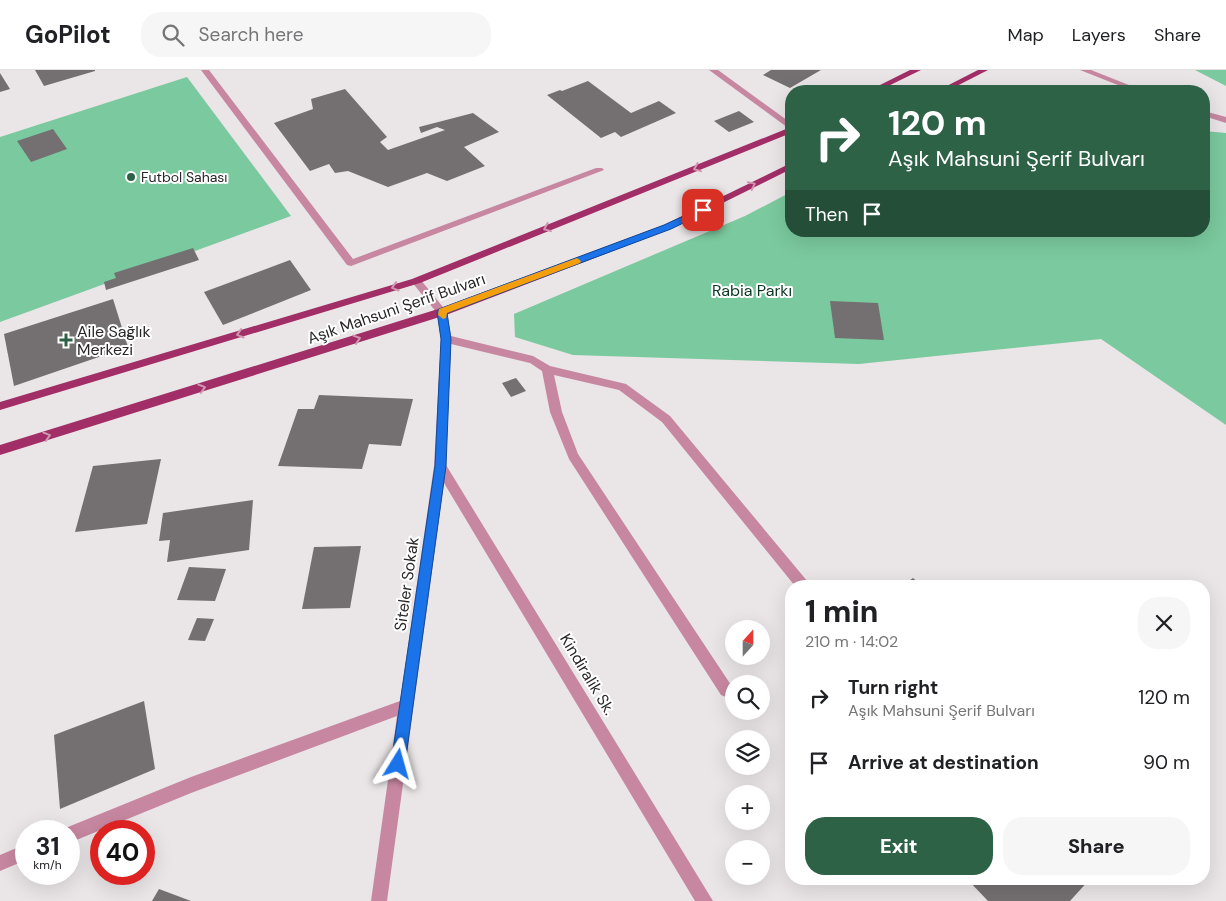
<!DOCTYPE html>
<html lang="en">
<head>
<meta charset="utf-8">
<style>
	:root { --surface:#fff; --page:#f6f6f6; --text:#202124; --muted:#757577; --line:#e0e0e0; --accent:#2e6247 }
	body { margin:0; font-family:"DM Sans",sans-serif; background:var(--page); color:var(--text); height:100vh; display:flex; flex-direction:column; font-size:19px; white-space:nowrap }
	* { box-sizing:border-box; margin:0 }
	p { font-size:16px; color:var(--muted) }
	.icon { flex:none; width:28px; height:28px; fill:none; stroke:currentColor; stroke-width:2; stroke-linecap:round; stroke-linejoin:round }
	.map { position:relative; flex:1; overflow:hidden }
	.details { position:absolute; left:785px; top:510px; width:425px; height:305px; display:flex; flex-direction:column; background:var(--surface); border-radius:20px; box-shadow:0 5px 20px #0002 }
	.details>* { flex:none }
	.top-card { position:absolute; left:785px; top:15px; width:425px; height:152px; border-radius:20px; box-shadow:0 5px 20px #0002; background:#2e6247; color:#fff; overflow:hidden }
	.needle { width:32px; rotate:21deg }
	.fabs { position:absolute; left:725px; top:550px; display:grid; gap:10px }
	.fabs a { display:grid; place-items:center; width:45px; height:45px; border-radius:50%; background:var(--surface); box-shadow:0 5px 20px #0002; font-size:25px }
	.speed { position:absolute; left:15px; top:750px; display:flex; gap:10px; font-size:25px; font-weight:700; text-align:center }
	.speed>* { display:grid; place-content:center; width:65px; height:65px; border-radius:50%; background:var(--surface); box-shadow:0 5px 20px #0002; line-height:1 }
	.speed small { font-size:12px; font-weight:400 }
	.speed .limit { border:8px solid #d22; background:#fff; color:#111 }
	.pin { position:absolute; display:grid; place-items:center; width:42px; height:42px; color:#fff; margin:-21px; border-radius:10px; box-shadow:0 2px 8px #0006 }
	.me { position:absolute; width:55px; margin:-28px; rotate:8deg; stroke-linejoin:round; filter:drop-shadow(0 0 4px #0008) }
	.turn { display:flex; align-items:center; gap:18px; height:105px; padding:0 20px; font-size:22px }
	.turn .icon { width:65px; height:65px; stroke-width:2.5 }
	.turn b { display:block; font-size:35px; line-height:42px }
	.then { display:flex; align-items:center; height:48px; padding:0 20px; background:#0003; gap:10px; font-size:19px }
	.round { display:grid; place-items:center; flex:none; width:52px; height:52px; border-radius:20px; background:var(--page) }
	.headline { display:flex; align-items:center; justify-content:space-between; height:85px; padding:0 20px }
	h1 { font-size:30px; font-weight:800; line-height:38px }
	.button { display:flex; gap:10px; margin-top:auto; padding:10px 20px }
	.button a { flex:1; height:58px; border-radius:20px; background:var(--accent); color:#fff; font-size:20px; font-weight:800; line-height:58px; text-align:center }
	.button a+a { background:var(--page); color:var(--text) }
	ul { padding:0; list-style:none }
	li { display:flex; align-items:center; gap:15px; height:65px; padding:0 20px }
	li div { flex:1 }
	li b { display:block; font-size:19px }
	li em { font-style:normal }
	header { display:flex; align-items:center; gap:30px; box-sizing:border-box; height:70px; padding:0 25px; background:var(--surface); border-bottom:1px solid var(--line) }
	header strong { font-size:24px }
	nav { display:flex; gap:28px; margin-inline-start:auto; font-size:18px }
	.search { width:350px; height:45px; background:var(--page); display:flex; align-items:center; gap:12px; box-sizing:border-box; padding:0 18px; border-radius:20px; color:var(--muted); font-size:19px }
	.map>svg:first-child { display:block }
	.green { fill:#7bc99e }
	.building { fill:#747071 }
	.lines { fill:none; stroke-linecap:round; stroke-linejoin:round }
	.minor { fill:#c787a0; fill-rule:evenodd }
	.major { fill:#a12e66; fill-rule:evenodd }
	.oneway { stroke:#d096b2 }
	.route { fill:#1a73e8; stroke:#114b97 }
	.slow { fill:#f59e0b }
	.poi-dot { fill:#2e6247; stroke:#fff; stroke-width:2 }
	.labels { text-anchor:middle; stroke-width:4; stroke-linejoin:round; paint-order:stroke }
	.far-poi-label { font-size:14px; fill:#292728; stroke:#fff; text-anchor:start }
	.park-label { font-size:16px; fill:#083722; stroke:#fff }
	.street-label { font-size:16px; fill:#292728; stroke:#fff }
	.poi-label { font-size:16px; fill:#292728; stroke:#fff; text-anchor:start }
</style>
</head>
<body>
<header>
<strong>GoPilot</strong>
<div class="search"><svg class="icon" aria-label="search" viewBox="0 0 24 24"><circle cx="10" cy="10" r="6"/><path d="M15 15l6 6"/></svg>Search here</div>
<nav><a>Map</a><a>Layers</a><a>Share</a></nav>
</header>
<div class="map">
<svg width="1226" height="831" viewBox="0 0 1226 831">
	<rect width="100%" height="100%" fill="#eae5e6"/>
	<g class="green">
		<path d="M1195,0h31v16z"/>
		<path d="M187,7l104,139 -291,106v-185z"/>
		<path d="M1204,61l22,2v292l-125,-86 -242,25 -286,-9 -58,-18 -1,-23 231,-98 46,-24v39h413z"/>
	</g>
	<g class="building">
		<path d="M35,0h60v1l-51,15z"/>
		<path d="M771,0h50l-31,18 -27,-13z"/>
		<path d="M0,3l10,16 -10,3z"/>
		<path d="M588,11l43,32 28,-12 17,12 -55,24 -6,-5 -14,6 -54,-43 13,-5 2,1z"/>
		<path d="M345,19l42,48 -7,5 8,8 57,-20 -8,-3 -16,6 -2,-6 54,-14 26,19 -35,15 21,19 -38,15 -20,-8 -39,14 -40,-16 -13,2 -6,-9 -19,7 -36,-48 39,-14 -2,-10z"/>
		<path d="M739,41l15,11 -25,10 -15,-11z"/>
		<path d="M53,59l14,20 -36,13 -14,-21z"/>
		<path d="M193,178l6,12 -93,30 -2,-8 12,-4 -2,-5z"/>
		<path d="M290,190l21,30 -88,35 -19,-33z"/>
		<path d="M113,229l15,48 -114,39 -10,-52z"/>
		<path d="M830,231l48,2 6,37 -49,-2z"/>
		<path d="M516,308l10,13 -15,6 -9,-14z"/>
		<path d="M319,325l94,4 -12,47 -32,-2 -7,25 -84,-3 20,-57h16z"/>
		<path d="M161,389l-14,65 -72,8 18,-66z"/>
		<path d="M253,430l-4,50 -82,12 3,-22 -11,1 4,-28z"/>
		<path d="M361,476l-11,62 -48,1 12,-62z"/>
		<path d="M189,497l37,2 -11,32 -38,-1z"/>
		<path d="M913,508l9,8h-20z"/>
		<path d="M197,548l17,1 -9,22 -17,-1z"/>
		<path d="M144,631l11,68 -95,40 -6,-74z"/>
		<path d="M967,809h123l-20,22h-82z"/>
		<path d="M159,819l32,12h-39z"/>
	</g>
	<g class="lines">
		<g class="minor">
			<path d="M201,0h8l144,189 243,-91h6l2,2 -253,96 -4,-1z"/>
			<path d="M709,0h9l73,53v7z"/>
			<path d="M1080,0h11l53,21h-11z"/>
			<path d="M1204,41l22,6v6l-22,-7z"/>
			<path d="M416,208l4,1 27,33 4,24 82,20 17,10 76,18 44,32 138,166 2,4h-15l-133,-164 -43,-32 -65,-15 8,37 16,42 153,231 2,5 -2,5 -5,2 -5,-2 -152,-236 -19,-47 -8,-41 -12,-8 -79,-19 -5,121 267,436h-18l-251,-418 -57,418h-16l26,-185 -206,77 -122,50v-12h-7l1,-2 128,-52 209,-76 34,-235 7,-127 -4,-26 -26,-32z"/>
			<path d="M26,774v16l-26,11v-16z"/>
		</g>
		<g class="major">
			<path d="M910,0h11l-43,21h-10z"/>
			<path d="M978,0h10l-41,21h-10z"/>
			<path d="M791,57v6l-371,150 -420,127v-8l412,-123z"/>
			<path d="M791,93v6l-121,60 -224,86 -446,140v-10l438,-136 226,-84z"/>
		</g>
	</g>
	<defs><path id="oneway-chevron" d="M-2-3.5L2.5 0L-2 3.5" fill="none" stroke-width="1.6" stroke-linecap="round" stroke-linejoin="round" transform="scale(1.25)"/></defs>
	<g class="oneway">
		<use href="#oneway-chevron" transform="translate(697 98) rotate(158)"/>
		<use href="#oneway-chevron" transform="translate(752 115) rotate(-26)"/>
		<use href="#oneway-chevron" transform="translate(547 158) rotate(158)"/>
		<use href="#oneway-chevron" transform="translate(395 217) rotate(163)"/>
		<use href="#oneway-chevron" transform="translate(240 264) rotate(163)"/>
		<use href="#oneway-chevron" transform="translate(357 269) rotate(-18)"/>
		<use href="#oneway-chevron" transform="translate(202 318) rotate(-17)"/>
		<use href="#oneway-chevron" transform="translate(47 366) rotate(-17)"/>
	</g>
	<path class="route" d="M703,137l3,1v4l-35,17 -224,84 4,26 -5,127 -41,298 -2,5 -5,3 -5,-3 -2,-5 44,-298 6,-127 -4,-27 2,-3 225,-84z"/>
	<path class="slow" d="M577,188l4,3 -1,2 -133,50 -1,5 -3,1 -5,-4 1,-6z"/>
	<g class="poi-dot">
		<circle cx="131" cy="107" r="5"/>
		<path d="M63.5 262.5h5v5h5v5h-5v5h-5v-5h-5v-5h5z"/>
	</g>
	<g class="labels">
		<g class="far-poi-label">
			<text x="141" y="112">Futbol Sahası</text>
		</g>
		<g class="park-label">
			<text x="752" y="226">Rabia Parkı</text>
		</g>
		<g class="street-label">
			<text transform="translate(396 238) rotate(-19)" y="6">Aşık Mahsuni Şerif Bulvarı</text>
			<text transform="translate(406 514) rotate(-82)" y="6">Siteler Sokak</text>
			<text transform="translate(588 604) rotate(59)" y="6">Kindiralik Sk.</text>
		</g>
		<g class="poi-label">
			<text x="77" y="267">Aile Sağlık<tspan x="77" dy="18">Merkezi</tspan></text>
		</g>
	</g>
</svg>
<div class="fabs">
<a><svg class="needle" viewBox="-14 -14 28 28"><path d="M0-13l5 13h-10z" fill="#e53935"/><path d="M0 13l5-13h-10z" fill="#757577"/></svg></a>
<a><svg class="icon" aria-label="search" viewBox="0 0 24 24"><circle cx="10" cy="10" r="6"/><path d="M15 15l6 6"/></svg></a>
<a><svg class="icon" aria-label="layers" viewBox="0 0 24 24"><path d="M12 4l9 5-9 5-9-5zM3 14l9 5 9-5"/></svg></a>
<a>+</a>
<a>−</a>
</div>
<div class="speed"><div>31<small>km/h</small></div><div class="limit">40</div></div>
<div class="pin" style="left:703px;top:140px;background:#d93025"><svg class="icon" aria-label="arrive" viewBox="0 0 24 24"><path d="M6 21V4h12l-3 4 3 4H6"/></svg></div>
<svg class="me" style="left:398px;top:694px" viewBox="-20 -20 40 40"><path d="M0-17L14 15 0 8-14 15z" fill="#1a73e8" stroke="#fff" stroke-width="4"/></svg>
<div class="top-card">
<div class="turn"><svg class="icon" aria-label="right" viewBox="0 0 24 24"><path d="M7 20v-9h11M14 6l5 5-5 5"/></svg><div><b>120 m</b>Aşık Mahsuni Şerif Bulvarı</div></div>
<div class="then">Then<svg class="icon" aria-label="arrive" viewBox="0 0 24 24"><path d="M6 21V4h12l-3 4 3 4H6"/></svg></div>
</div>
<section class="details">
<div class="headline"><div><h1>1 min</h1><p>210 m · 14:02</p></div><a class="round"><svg class="icon" aria-label="close" viewBox="0 0 24 24"><path d="M6 6l12 12M18 6L6 18"/></svg></a></div>
<ul>
<li><svg class="icon" aria-label="right" viewBox="0 0 24 24"><path d="M7 20v-9h11M14 6l5 5-5 5"/></svg><div><b>Turn right</b><p>Aşık Mahsuni Şerif Bulvarı</p></div><em>120 m</em></li>
<li><svg class="icon" aria-label="arrive" viewBox="0 0 24 24"><path d="M6 21V4h12l-3 4 3 4H6"/></svg><div><b>Arrive at destination</b></div><em>90 m</em></li>
</ul>
<div class="button"><a>Exit</a><a>Share</a></div>
</section>
</div>
</body>
</html>
